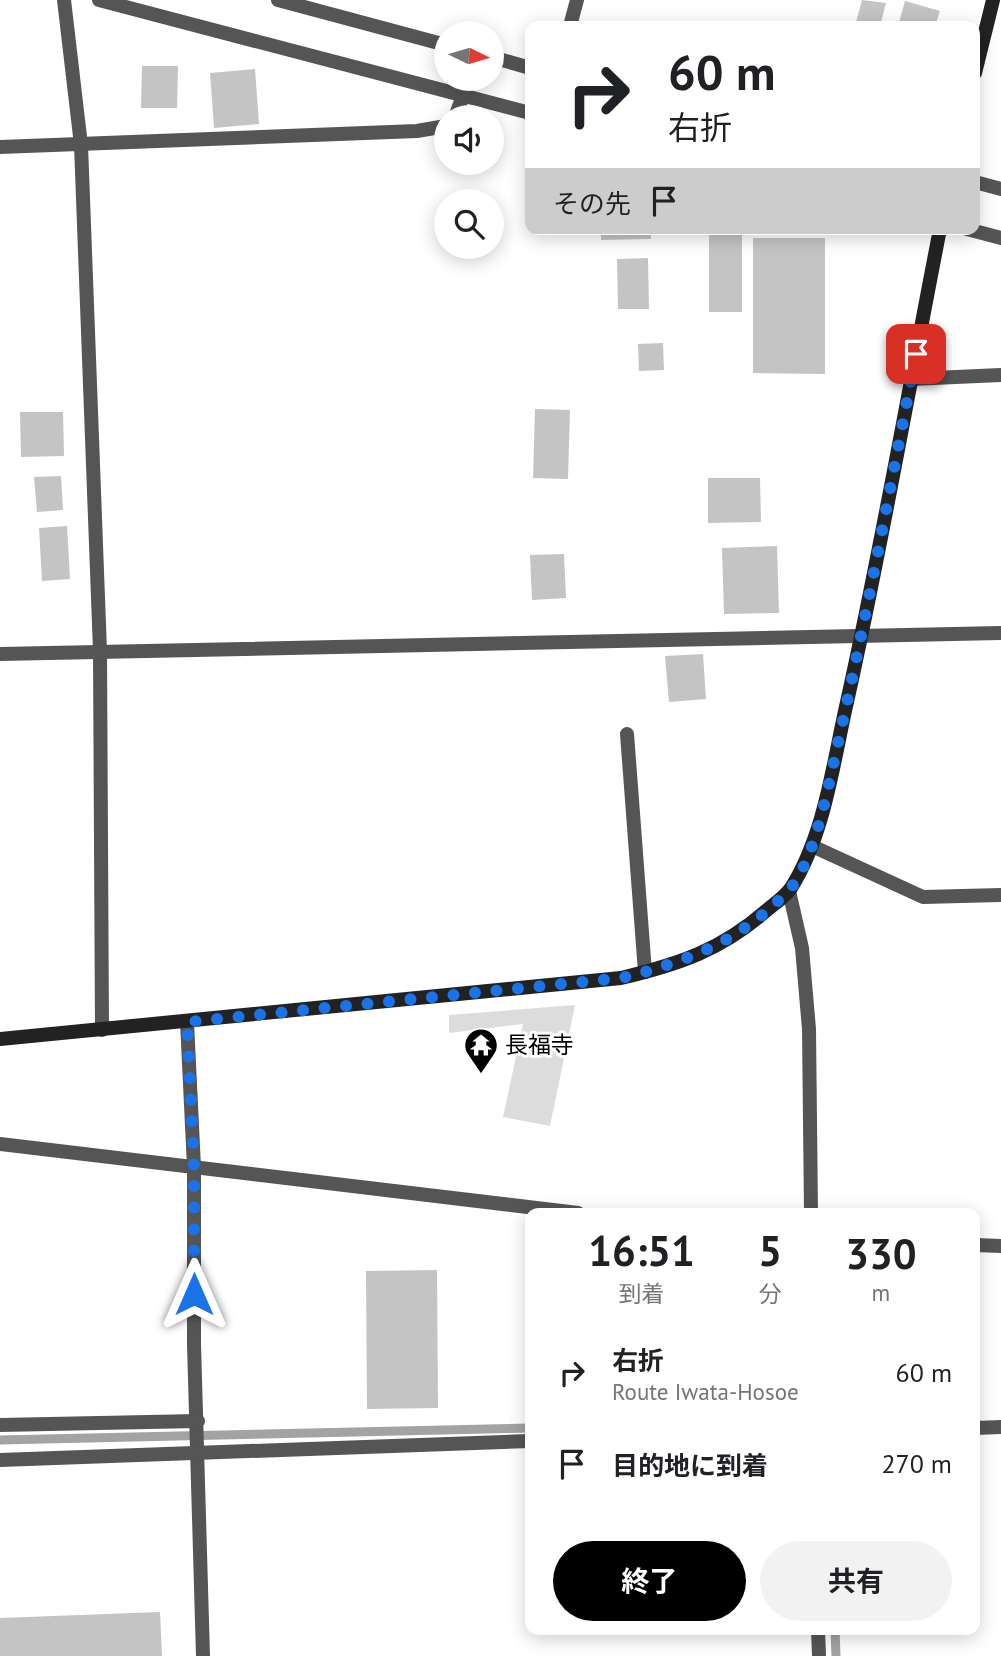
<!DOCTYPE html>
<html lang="ja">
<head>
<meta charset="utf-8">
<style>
	:root { --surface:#fff; --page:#f2f2f2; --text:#202124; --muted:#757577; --accent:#000 }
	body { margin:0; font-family:"PT Sans","Noto Sans JP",sans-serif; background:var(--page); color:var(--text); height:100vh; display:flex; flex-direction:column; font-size:26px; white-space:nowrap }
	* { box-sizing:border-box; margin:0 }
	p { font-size:23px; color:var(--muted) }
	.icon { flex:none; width:38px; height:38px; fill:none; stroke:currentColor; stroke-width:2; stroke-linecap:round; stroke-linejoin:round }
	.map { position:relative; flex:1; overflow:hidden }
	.sheet { position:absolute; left:525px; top:1208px; width:455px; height:427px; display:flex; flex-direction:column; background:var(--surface); border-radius:14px; box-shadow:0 4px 18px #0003 }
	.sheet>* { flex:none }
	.banner { position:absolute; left:525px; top:21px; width:455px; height:214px; border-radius:14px; box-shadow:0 4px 18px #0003; background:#fff; color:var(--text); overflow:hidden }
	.needle { width:46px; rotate:95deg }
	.fabs { position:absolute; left:434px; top:21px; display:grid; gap:14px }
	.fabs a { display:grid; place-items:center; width:70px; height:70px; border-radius:50%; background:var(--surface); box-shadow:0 4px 18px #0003; font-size:35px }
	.pin { position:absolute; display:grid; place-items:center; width:60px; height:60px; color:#fff; margin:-30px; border-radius:14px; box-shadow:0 4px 10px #0006 }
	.me { position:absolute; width:77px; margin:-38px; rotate:0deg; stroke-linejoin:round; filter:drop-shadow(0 0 5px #0008) }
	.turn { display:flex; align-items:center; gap:24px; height:147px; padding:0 28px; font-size:32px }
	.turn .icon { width:91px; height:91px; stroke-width:2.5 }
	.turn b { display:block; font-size:49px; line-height:60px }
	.then { display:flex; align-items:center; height:66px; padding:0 28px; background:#0003; gap:14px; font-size:26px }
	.eta { display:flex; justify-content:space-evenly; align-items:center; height:119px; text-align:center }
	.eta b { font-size:42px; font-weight:700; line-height:49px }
	.button { display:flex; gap:14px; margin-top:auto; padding:14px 28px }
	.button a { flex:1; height:80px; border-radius:42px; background:var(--accent); color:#fff; font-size:28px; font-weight:700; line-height:80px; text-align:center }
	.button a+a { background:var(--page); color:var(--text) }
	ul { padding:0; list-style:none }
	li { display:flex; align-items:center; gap:21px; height:91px; padding:0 28px }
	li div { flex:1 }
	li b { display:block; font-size:26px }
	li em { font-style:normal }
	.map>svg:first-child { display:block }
	.green { fill:#dcdcdc }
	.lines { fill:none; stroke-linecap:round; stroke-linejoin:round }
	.stream { stroke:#a3a3a3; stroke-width:9 }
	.building { fill:#c4c4c4 }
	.minor { stroke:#555; stroke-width:14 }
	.tertiary { stroke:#555; stroke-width:14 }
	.secondary { stroke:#222; stroke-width:14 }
	.route { stroke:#1a73e8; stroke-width:12; stroke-dasharray:0 21.6 }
	.labels { text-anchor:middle; stroke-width:6; stroke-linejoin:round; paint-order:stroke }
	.poi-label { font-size:23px; fill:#000; stroke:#fff; text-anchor:start }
</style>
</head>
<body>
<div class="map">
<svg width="1001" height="1656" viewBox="0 0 1001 1656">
	<rect width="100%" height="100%" fill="#fff"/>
	<path class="green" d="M575,1005l-25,121 -47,-9 20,-93 -74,9v-18z"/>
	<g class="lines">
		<g class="stream">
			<path d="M0,1440l530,-12"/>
			<path d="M835,1629l1,27"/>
		</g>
	</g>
	<g class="building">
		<path d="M862,0l24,3 -6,23h-25z"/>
		<path d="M905,1l35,10 -5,15h-37z"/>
		<path d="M142,66h36l-1,42h-36z"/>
		<path d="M255,69l4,55 -45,4 -4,-55z"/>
		<path d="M601,229h50v10l-50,1z"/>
		<rect x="709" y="229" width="33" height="83"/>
		<path d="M753,238h72v136l-72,-1z"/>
		<path d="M648,258l1,51h-31l-1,-50z"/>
		<path d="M663,343l1,27 -25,1 -1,-27z"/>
		<path d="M535,409l35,1 -2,69 -35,-1z"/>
		<path d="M20,412h43l1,44 -43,1z"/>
		<path d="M61,476l2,34 -26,2 -3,-35z"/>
		<path d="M708,478h52l1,44 -53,1z"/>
		<path d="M67,526l3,53 -28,2 -3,-53z"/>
		<path d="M777,546l2,67 -55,1 -2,-66z"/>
		<path d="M564,554l2,44 -34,2 -2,-45z"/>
		<path d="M703,654l3,45 -37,3 -4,-46z"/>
		<path d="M437,1270l1,138 -71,1 -1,-138z"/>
		<path d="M160,1612l2,44h-162v-38z"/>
	</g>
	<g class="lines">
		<g class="minor">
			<path d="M64,0l17,145 19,506 2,379"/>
			<path d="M570,26l7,-26"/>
			<path d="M455,117l8,-21"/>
			<path d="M0,147l417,-16 29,-5"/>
			<path d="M911,379l90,-4"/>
			<path d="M0,654l1001,-21"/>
			<path d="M627,734l18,238"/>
			<path d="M812,846l111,51 78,-2"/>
			<path d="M789,891l13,57 7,81 2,184"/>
			<path d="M187,1022l7,145v177l9,312"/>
			<path d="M0,1144l578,69"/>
			<path d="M975,1245l26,1"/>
			<path d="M0,1425l198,-4"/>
			<path d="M975,1428l26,-1"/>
			<path d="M0,1460l530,-19"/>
			<path d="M818,1629l1,27"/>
		</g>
		<g class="tertiary">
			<path d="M99,0l431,113"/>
			<path d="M278,0l168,45"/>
			<path d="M492,57l38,11"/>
			<path d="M975,182l26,7"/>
			<path d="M967,229l34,9"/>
		</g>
		<g class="secondary">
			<path d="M975,73l18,-73"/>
			<path d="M0,1039l621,-61c59,-14 100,-28 146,-68 8,-7 18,-13 24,-22 34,-54 42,-125 56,-186 35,-157 62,-315 93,-473"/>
		</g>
	</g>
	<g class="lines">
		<path class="route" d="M194,1294v-127l-7,-145 434,-44c65,-16 118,-36 166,-86 28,-28 42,-110 51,-149 29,-129 53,-259 78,-389"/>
	</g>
	<defs>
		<g id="temple-pin" transform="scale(1.75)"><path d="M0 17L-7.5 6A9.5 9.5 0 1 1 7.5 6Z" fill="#000" stroke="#fff"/><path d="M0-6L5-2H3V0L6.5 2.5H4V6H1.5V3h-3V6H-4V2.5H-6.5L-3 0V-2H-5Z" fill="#fff"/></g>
	</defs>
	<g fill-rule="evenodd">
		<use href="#temple-pin" x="481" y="1045"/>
	</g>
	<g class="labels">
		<g class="poi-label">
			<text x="505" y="1053">長福寺</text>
		</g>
	</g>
</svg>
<div class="fabs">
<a><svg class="needle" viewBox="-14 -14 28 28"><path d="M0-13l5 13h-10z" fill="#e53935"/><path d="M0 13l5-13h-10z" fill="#757577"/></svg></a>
<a><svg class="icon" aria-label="sound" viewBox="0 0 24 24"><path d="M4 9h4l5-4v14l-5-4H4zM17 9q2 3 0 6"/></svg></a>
<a><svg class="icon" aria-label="search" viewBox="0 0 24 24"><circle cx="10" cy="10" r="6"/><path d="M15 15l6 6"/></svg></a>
</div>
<div class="pin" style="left:916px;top:354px;background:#d93025"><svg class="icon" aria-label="arrive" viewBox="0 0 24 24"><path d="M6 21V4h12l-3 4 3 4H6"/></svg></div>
<svg class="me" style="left:194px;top:1294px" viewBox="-20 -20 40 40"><path d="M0-17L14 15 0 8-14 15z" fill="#1a73e8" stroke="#fff" stroke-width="4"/></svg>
<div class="banner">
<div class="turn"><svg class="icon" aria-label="right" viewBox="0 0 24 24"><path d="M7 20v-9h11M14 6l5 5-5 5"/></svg><div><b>60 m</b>右折</div></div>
<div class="then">その先<svg class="icon" aria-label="arrive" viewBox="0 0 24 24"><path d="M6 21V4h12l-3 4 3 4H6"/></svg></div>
</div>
<section class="sheet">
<div class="eta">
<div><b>16:51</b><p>到着</p></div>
<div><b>5</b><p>分</p></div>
<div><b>330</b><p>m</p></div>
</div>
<ul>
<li><svg class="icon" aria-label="right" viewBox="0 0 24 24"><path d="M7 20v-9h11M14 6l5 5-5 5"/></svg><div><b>右折</b><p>Route Iwata-Hosoe</p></div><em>60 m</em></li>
<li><svg class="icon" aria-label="arrive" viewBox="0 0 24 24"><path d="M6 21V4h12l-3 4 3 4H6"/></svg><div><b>目的地に到着</b></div><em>270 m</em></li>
</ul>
<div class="button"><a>終了</a><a>共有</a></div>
</section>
</div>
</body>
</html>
